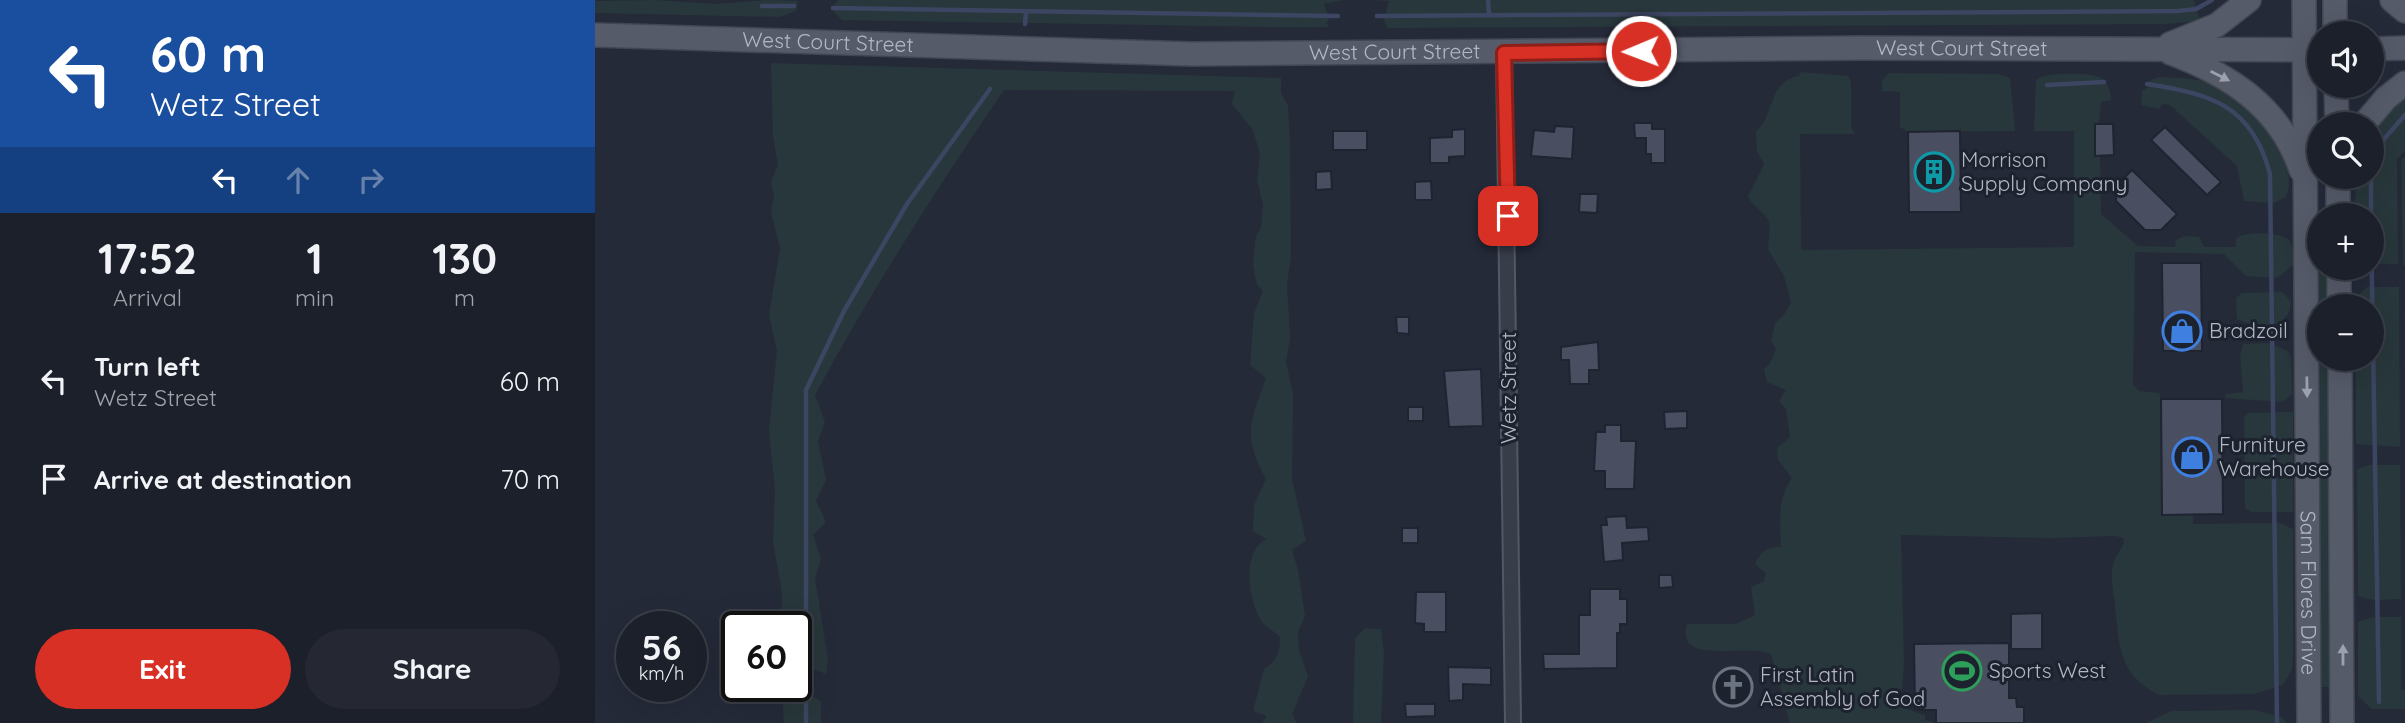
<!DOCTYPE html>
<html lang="en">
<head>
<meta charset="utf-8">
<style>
	:root { --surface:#1c202b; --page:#252833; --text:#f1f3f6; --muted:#a0a3a9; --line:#3a3e47; --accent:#d93025 }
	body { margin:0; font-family:Quicksand,sans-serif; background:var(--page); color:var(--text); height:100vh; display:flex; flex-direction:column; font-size:26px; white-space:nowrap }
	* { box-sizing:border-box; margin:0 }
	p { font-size:23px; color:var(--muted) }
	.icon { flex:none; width:38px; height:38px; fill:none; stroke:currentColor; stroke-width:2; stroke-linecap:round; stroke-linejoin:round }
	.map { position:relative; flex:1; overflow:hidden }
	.sheet { display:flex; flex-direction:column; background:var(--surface); width:595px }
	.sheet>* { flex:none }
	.top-card { background:#1a4fa0; color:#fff; overflow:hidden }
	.tools { position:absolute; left:1712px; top:21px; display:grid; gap:14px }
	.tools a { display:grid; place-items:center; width:77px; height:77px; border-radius:50%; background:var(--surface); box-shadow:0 7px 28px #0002,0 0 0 2px var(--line); font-size:35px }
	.speed { position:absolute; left:21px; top:611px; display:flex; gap:14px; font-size:35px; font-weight:700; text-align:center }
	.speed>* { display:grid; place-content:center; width:91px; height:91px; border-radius:50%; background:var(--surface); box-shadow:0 7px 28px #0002,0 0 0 2px var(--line); line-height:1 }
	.speed small { font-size:18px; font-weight:400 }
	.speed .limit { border:4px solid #111; border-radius:10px; background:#fff; color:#111 }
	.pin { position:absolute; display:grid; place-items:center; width:60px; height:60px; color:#fff; margin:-30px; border-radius:14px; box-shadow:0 4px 10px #0006 }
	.me { position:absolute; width:77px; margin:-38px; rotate:269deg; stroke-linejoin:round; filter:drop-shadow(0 0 5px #0008) }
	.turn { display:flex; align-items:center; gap:24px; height:147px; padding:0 35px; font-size:32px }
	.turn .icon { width:91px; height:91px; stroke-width:2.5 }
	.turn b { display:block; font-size:49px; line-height:60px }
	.lanes { display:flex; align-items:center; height:66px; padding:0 35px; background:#0003; justify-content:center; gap:35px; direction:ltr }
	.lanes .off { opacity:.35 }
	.eta { display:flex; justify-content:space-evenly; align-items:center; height:119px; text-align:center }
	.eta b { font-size:42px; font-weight:700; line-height:49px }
	.button { display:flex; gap:14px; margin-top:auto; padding:14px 35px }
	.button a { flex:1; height:80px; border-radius:42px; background:var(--accent); color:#fff; font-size:28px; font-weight:700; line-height:80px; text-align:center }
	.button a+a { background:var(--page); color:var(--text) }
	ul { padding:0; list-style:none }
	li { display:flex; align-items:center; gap:21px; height:98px; padding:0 35px }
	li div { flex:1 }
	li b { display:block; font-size:26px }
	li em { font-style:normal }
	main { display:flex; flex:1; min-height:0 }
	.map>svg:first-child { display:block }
	.green { fill:#28373b }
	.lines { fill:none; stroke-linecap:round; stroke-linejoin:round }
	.stream { stroke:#3c4561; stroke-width:4.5 }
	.building { fill:#494e60; stroke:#1f2431; stroke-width:2 }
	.street-casing { stroke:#535865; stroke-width:18 }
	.primary-casing { stroke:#414653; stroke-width:26 }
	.street { stroke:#383d4a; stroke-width:14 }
	.primary { stroke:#565b6a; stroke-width:23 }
	.oneway { fill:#9ca1ae }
	.route-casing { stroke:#8d1f18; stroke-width:18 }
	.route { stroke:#d93025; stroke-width:12 }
	.labels { text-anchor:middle; stroke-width:6; stroke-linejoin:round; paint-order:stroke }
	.street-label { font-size:21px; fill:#b4b8c5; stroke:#1d222f }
	.poi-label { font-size:21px; fill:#b4b8c5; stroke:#1d222f; text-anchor:start }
</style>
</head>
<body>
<main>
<section class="sheet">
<div class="top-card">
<div class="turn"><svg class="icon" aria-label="left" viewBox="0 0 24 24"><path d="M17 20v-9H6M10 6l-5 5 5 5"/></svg><div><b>60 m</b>Wetz Street</div></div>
<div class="lanes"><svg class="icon" aria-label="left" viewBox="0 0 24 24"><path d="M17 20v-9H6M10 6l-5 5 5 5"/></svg><svg class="icon off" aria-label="ahead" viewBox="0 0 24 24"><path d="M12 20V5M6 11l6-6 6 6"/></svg><svg class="icon off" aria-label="right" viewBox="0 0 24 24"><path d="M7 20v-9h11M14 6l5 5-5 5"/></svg></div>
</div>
<div class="eta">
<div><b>17:52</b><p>Arrival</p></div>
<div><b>1</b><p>min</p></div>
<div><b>130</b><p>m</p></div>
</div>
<ul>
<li><svg class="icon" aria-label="left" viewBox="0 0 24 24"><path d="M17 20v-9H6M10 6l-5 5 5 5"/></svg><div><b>Turn left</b><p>Wetz Street</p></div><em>60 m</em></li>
<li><svg class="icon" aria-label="arrive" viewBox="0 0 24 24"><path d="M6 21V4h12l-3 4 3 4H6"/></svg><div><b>Arrive at destination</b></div><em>70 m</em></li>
</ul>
<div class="button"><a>Exit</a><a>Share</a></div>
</section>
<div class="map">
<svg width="1810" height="723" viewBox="0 0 1810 723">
	<rect width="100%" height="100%" fill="#252a39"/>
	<g class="green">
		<path d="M60,0l61,4 52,-4 30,1 -2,10 -16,6 -185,-4v-12z"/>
		<path d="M243,0h506l-20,4 5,16 -3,3 3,4h-62l-425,-7 -10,-10z"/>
		<path d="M776,0h823l6,21 -35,3 -778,4 -3,-8 5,-19z"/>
		<path d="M176,63l510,15v15l7,13 2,43 1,108 -4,27 3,54 -4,24 7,32 -1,85 14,62 -14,9 6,20 7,46 -7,16 1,19 9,25 -16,38 5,9h-35l5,-7 -14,-5 11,-42c13,-9 16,-16 16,-32 -6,-6 -16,-11 -20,-18 -12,-22 -18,-67 6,-80l-13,-8 1,-26 12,-26c-24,-44 -16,-56 0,-101l-16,-13 4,-52 9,-22 -6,-6 -4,-20 3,-29 5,-9 2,-22 -6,-25 3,-26 -7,-24 -21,-26 3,-13 -231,-1c-68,99 -132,200 -189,305l10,27 -7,19 8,39 -10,21 10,21 -13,13 8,24 -6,19 13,82 -2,14 -30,-11v-37h-14v-33l-9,-52 2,-52 -6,-59 8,-79 -8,-36 11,-66 -9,-38 3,-14 -3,-15 7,-17 -5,-29z"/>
		<path d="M1205,72l48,4 3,6v45l4,7h-55l1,116 273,-3v-116h-40l2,-51c7,-8 55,-8 65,-2 5,4 10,11 10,22l-10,2 -2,22h-4v31h5l1,59 37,32 37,1 1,-7 9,-4 14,1 5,10h32v-9c12,-7 42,-6 53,2l4,10v15l-16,13 -31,-2 -22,-22 -89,-2 -2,132 6,7 20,2 2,6 1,116h31v9l87,-1 13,6v125l-1,15 -9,16 -29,9 -95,1c-42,-22 -39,-49 -44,-89 -1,-14 -6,-31 -1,-44 2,-7 7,-12 10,-19l-1,-5 -7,-2 -65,2 -150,-3 3,130 -3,32 5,12 19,6v5l11,3h-146l-19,-69c-24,-12 -96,14 -84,-30h49l19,-9 -4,-28 13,-6 2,-8 -11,-9c5,-12 12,-18 26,-17 -1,-24 -4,-48 11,-69l-14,-18 -1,-12 13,-11 -4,-28 -7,-8 7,-11 -19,-8 -3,-13 6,-5 6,-15 -5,-8 4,-18 9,-8 7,-13 -7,-26 -16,-27c0,-10 4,-21 0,-29 -5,-9 -15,-14 -20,-23l16,-33 -7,-13 -1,-19c19,-17 12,-51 43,-56z"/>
		<path d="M1294,73l108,1 13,4 5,53 -107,1 -8,-5v-35l-18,-1v-11z"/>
		<path d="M1564,77c21,1 45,1 64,11 12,7 30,19 40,29 14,16 35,61 22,80l-11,6 -30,-2 -7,-35 -67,-61 -8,-1 -3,5 -18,-4 1,-14 8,-5 -1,-5z"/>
		<path d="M1810,93v58l-8,8 1,105h-27v-49h-16l1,-38h15v-49z"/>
		<path d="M1810,156v109h-2l-2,-105z"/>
		<path d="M1722,261l2,7h9l1,38h-10v53h10l3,328h-12z"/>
		<path d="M1772,287h32l1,160 -44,-3v-85h15v-53h-16v-7z"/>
		<path d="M1687,292l9,9c0,29 -34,28 -54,18l-1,-21 6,-5z"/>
		<path d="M1674,343l19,8 3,7 1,36 -10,8 -56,-4 -1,-4 18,-2 -3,-36 3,-12z"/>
		<path d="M1698,412v100h-42l-6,-4 -1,-91 5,-4z"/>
		<path d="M1775,465h30l1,134 -27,1 -16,-4 -1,-127z"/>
		<path d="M1779,617h27v72l4,1v19h-33l-14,-13v-74z"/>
		<path d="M770,628l16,1 3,24 -3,70h-28l2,-84z"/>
		<path d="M197,687l29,14v22h-37l-2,-28z"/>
		<path d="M1660,710l26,7 6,6h-141l25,-12z"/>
	</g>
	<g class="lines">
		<g class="stream">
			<path d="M893,0l1,14"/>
			<path d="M167,6h32"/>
			<path d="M238,8l505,8"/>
			<path d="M782,16l801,-5 18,-2 16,-9"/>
			<path d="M430,24l1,-12"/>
			<path d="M1552,84c64,10 105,21 123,90l7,549"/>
			<path d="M1452,85l57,-3"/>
			<path d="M1776,173l13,-34 21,-24"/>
			<path d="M1776,177v38"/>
			<path d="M1776,224l8,478"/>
			<path d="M211,723v-333l38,-79 63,-107 83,-115"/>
		</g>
	</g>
	<g class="building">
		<path d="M1039,123h18v6h13v34h-14v-9h-5v-16h-11z"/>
		<path d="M1500,124h18l1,31 -19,1z"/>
		<path d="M960,126l19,1 -2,32 -41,-3 3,-26 20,2z"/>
		<path d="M1570,127l56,55 -14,13 -56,-55z"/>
		<path d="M870,129v27l-16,1v6h-19v-25l22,-1v-7z"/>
		<rect x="738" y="131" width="34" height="19"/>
		<path d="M1365,131l1,81h-52l-1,-80z"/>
		<path d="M1537,170l45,44 -16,16h-16l-29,-29v-15z"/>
		<path d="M736,171l1,18 -16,1v-18z"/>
		<path d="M836,181l1,19h-17v-18z"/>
		<path d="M985,194h18l-1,19 -18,-1z"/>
		<path d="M1567,263h39l1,88h-39z"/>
		<path d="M801,317h13v17l-12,-1z"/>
		<path d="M1003,342l1,28h-10v14h-19l-1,-24h-8v-13z"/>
		<path d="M886,369l2,57 -34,1 -5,-56z"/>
		<path d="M1566,399h61l1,115 -61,1z"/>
		<rect x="813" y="407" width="15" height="14"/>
		<path d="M1092,411v17l-22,1 -1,-17z"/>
		<path d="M1010,425h16v16h15l-2,48h-29v-18h-11l2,-39h9z"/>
		<path d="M1031,516l1,12 21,-1 1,14 -27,2 1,17 -19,2 -3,-37h6l-1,-8z"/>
		<rect x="807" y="528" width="16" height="15"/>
		<path d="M1064,575h13l1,12 -14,1z"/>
		<path d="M995,589h30v10h7v25h-7v9h-3v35l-73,1 -1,-15h36v-39h11z"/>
		<path d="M821,592h30v40h-22v-8l-9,-1z"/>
		<path d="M1447,613v36h-31v-35z"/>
		<path d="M1414,643v55h7l1,9h7v16h-88v-13h-21l-1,-66z"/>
		<path d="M853,667l43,1v17l-28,-1v16l-14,1z"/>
		<path d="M810,704h30v12l-29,1z"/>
	</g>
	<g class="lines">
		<g class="street-casing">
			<path id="street" d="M909,53l9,670"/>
		</g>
		<g class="primary-casing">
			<g id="primary">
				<path id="s1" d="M1709,0l5,723"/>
				<path d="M1740,0v33"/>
				<path d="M1797,0l13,11"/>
				<path id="s2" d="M0,35l597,19 669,-6 458,2"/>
				<path d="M1575,44l47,-19 32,-25"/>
				<path d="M1776,49l34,-1"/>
				<path d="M1576,53c59,22 109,54 130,117"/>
				<path d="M1741,86l1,38"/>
				<path d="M1769,124l22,-26 19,-15"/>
				<path d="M1743,177v38"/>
				<path d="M1744,268v38"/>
				<path d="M1745,359l2,364"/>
			</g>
		</g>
		<use href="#street" class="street"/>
		<use href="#primary" class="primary"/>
	</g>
	<defs><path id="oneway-solid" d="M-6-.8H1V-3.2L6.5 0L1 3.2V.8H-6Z" transform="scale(1.75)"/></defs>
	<g class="oneway">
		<use href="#oneway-solid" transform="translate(1625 76) rotate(27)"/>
		<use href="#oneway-solid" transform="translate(1712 387) rotate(89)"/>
		<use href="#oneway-solid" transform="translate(1748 655) rotate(-90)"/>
	</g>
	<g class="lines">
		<g class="route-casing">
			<path id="route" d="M913,216l-4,-163 137,-2"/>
		</g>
		<use href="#route" class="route"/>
	</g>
	<defs>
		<g id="building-ring" transform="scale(2.0125)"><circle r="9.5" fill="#1d222f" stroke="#0f9aa8" stroke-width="1.5"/><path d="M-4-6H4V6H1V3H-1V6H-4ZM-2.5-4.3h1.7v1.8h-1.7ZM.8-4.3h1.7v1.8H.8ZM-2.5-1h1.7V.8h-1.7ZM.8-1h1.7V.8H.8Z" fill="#0f9aa8"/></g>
		<g id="shop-ring" transform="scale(2.0125)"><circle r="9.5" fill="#1d222f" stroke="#3f7fe0" stroke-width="1.5"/><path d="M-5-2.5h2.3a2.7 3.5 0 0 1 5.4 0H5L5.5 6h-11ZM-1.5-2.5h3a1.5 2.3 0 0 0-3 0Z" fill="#3f7fe0"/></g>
		<g id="stadium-ring" transform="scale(2.0125)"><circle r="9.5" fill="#1d222f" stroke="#2e9e5b" stroke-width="1.5"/><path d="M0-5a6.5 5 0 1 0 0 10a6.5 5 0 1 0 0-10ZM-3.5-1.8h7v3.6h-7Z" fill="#2e9e5b"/></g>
		<g id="church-ring" transform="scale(2.0125)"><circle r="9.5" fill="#1d222f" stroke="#6b7280" stroke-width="1.5"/><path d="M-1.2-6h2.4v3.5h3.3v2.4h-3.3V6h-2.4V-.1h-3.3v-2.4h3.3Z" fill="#6b7280"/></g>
	</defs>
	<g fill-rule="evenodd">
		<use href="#building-ring" x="1339" y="172"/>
		<use href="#shop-ring" x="1587" y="331"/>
		<use href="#shop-ring" x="1597" y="457"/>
		<use href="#stadium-ring" x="1367" y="671"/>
		<use href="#church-ring" x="1138" y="687"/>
	</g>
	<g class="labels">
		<g class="street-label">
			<text dy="7" stroke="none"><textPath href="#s2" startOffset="233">West Court Street</textPath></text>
			<text dy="7" stroke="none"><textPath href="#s2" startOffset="1367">West Court Street</textPath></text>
			<text dy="7" stroke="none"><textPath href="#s2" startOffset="800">West Court Street</textPath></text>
			<text transform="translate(914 388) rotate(-90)" y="7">Wetz Street</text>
			<text dy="7" stroke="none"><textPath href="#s1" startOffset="593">Sam Flores Drive</textPath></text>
		</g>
		<g class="poi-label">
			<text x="1366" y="167">Morrison<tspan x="1366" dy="24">Supply Company</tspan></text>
			<text x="1614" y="338">Bradzoil</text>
			<text x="1624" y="452">Furniture<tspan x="1624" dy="24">Warehouse</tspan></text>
			<text x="1394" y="678">Sports West</text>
			<text x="1165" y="682">First Latin<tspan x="1165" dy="24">Assembly of God</tspan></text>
		</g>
	</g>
</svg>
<div class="tools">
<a><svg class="icon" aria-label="sound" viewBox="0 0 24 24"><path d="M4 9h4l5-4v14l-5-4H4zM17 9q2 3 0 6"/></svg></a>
<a><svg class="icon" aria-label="search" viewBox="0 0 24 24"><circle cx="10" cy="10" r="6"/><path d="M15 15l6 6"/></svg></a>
<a>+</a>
<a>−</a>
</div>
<div class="speed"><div>56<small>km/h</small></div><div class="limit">60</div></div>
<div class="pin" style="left:913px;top:216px;background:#d93025"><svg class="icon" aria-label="arrive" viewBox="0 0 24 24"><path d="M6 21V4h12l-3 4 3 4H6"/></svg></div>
<svg class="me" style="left:1046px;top:51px" viewBox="-20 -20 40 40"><circle r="17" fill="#d93025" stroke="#fff" stroke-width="3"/><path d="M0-11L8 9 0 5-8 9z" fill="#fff"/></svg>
</div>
</main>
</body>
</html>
